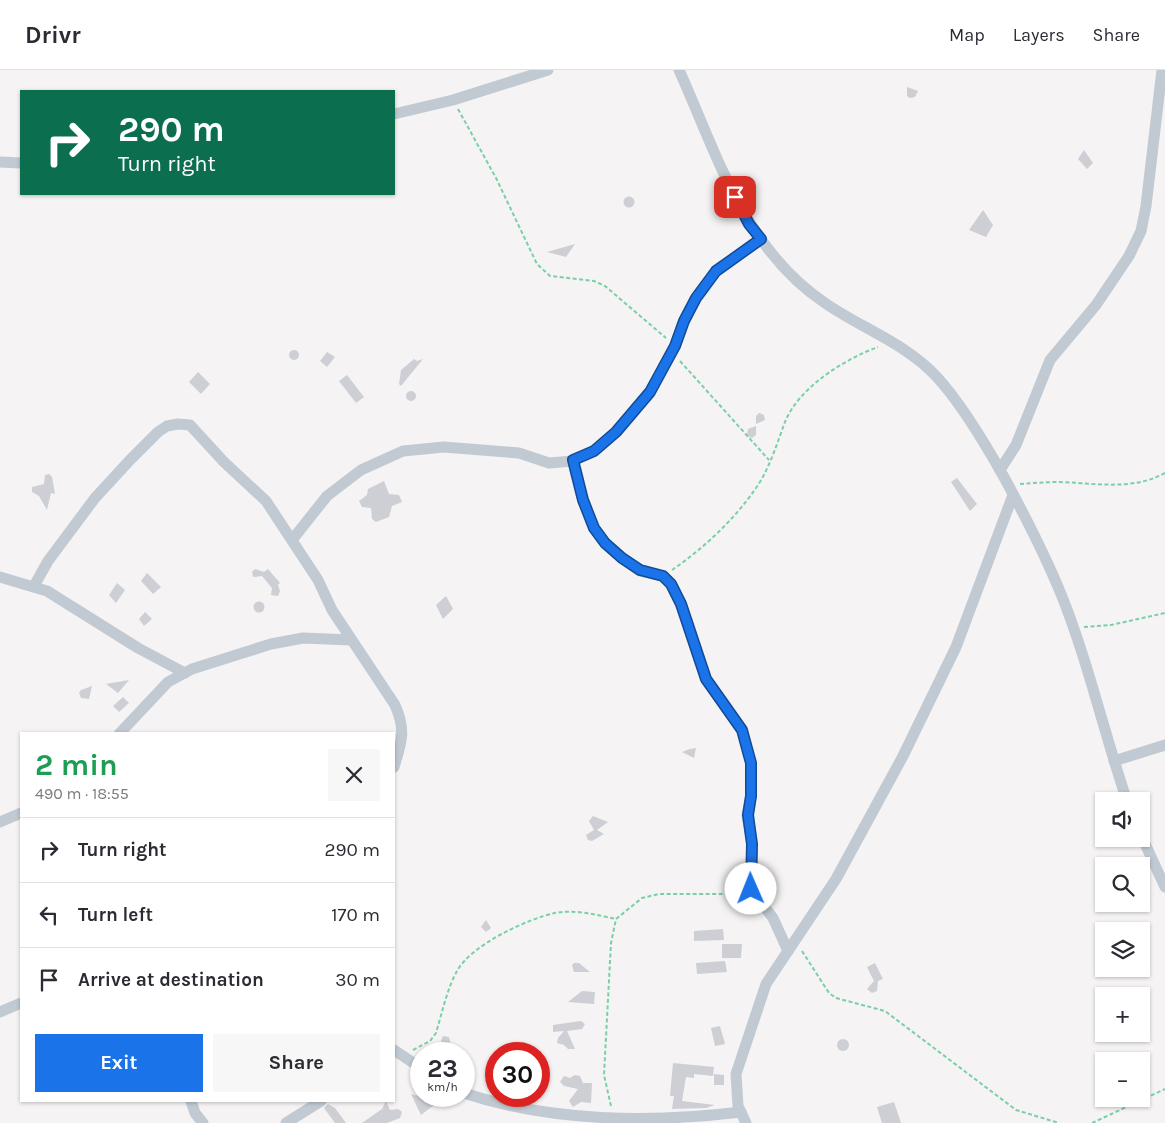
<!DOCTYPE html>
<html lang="en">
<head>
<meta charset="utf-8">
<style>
	:root { --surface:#fff; --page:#f7f7f7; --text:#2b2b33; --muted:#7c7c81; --line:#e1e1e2; --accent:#1a73e8 }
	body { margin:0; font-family:Karla,sans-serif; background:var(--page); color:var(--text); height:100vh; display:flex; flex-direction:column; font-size:19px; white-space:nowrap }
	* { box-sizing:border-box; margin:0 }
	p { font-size:16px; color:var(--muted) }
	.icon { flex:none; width:28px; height:28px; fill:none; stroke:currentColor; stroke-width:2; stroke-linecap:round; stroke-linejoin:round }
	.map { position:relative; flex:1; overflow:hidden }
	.drawer { position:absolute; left:20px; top:662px; width:375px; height:370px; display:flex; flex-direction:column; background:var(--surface); border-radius:0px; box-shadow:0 1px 4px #0004 }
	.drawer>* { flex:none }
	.top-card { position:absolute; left:20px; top:20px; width:375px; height:105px; border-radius:0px; box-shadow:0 1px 4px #0004; background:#0b6e4f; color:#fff; overflow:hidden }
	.tools { position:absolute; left:1095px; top:722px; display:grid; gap:10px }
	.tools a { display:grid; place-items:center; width:55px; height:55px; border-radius:0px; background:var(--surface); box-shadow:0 1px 4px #0004; font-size:25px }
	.speed { position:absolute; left:410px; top:972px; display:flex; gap:10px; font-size:25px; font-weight:700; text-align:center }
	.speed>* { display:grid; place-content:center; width:65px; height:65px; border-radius:50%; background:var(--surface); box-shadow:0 1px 4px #0004; line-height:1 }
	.speed small { font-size:12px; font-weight:400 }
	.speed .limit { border:8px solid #d22; background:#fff; color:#111 }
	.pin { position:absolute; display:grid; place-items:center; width:42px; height:42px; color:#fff; margin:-21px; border-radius:10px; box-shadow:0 2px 8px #0006 }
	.me { position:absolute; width:55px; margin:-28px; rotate:359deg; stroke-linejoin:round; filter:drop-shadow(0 0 4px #0008) }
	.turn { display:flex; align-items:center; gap:18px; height:105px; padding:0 15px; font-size:22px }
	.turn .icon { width:65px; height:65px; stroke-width:2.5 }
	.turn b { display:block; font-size:35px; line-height:42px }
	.round { display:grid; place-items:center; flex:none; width:52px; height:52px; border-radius:0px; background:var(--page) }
	.headline { display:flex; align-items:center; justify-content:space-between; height:85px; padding:0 15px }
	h1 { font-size:30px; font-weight:700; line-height:38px; color:#1e9e55 }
	.button { display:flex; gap:10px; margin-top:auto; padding:10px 15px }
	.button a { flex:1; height:58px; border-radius:0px; background:var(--accent); color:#fff; font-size:20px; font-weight:700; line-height:58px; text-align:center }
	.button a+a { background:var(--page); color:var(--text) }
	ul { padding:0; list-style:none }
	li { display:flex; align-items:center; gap:15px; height:65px; padding:0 15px; border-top:1px solid var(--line) }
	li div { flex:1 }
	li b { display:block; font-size:19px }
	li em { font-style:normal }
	header { display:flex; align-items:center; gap:30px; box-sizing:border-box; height:70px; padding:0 25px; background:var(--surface); border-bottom:1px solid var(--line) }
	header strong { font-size:24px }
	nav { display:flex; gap:28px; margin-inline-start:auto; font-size:18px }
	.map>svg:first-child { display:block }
	.building { fill:#cdcfd5 }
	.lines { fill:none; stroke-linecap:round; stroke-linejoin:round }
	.path { stroke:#7ad0a6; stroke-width:2; stroke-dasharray:4 2.5; stroke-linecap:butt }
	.minor { stroke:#c1cad2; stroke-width:11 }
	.route-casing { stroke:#114b97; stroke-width:12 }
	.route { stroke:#1a73e8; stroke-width:9 }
</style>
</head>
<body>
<header>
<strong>Drivr</strong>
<nav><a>Map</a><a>Layers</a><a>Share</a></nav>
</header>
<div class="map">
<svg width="1165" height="1053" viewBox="0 0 1165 1053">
	<rect width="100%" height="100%" fill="#f5f3f3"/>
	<g class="building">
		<path d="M907,17l11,4 -3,6 -5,1 -3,-2z"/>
		<path d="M1084,80l9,13 -6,6 -9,-10z"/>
		<circle cx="629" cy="132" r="5.5"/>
		<path d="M983,140l10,15 -7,12 -17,-7z"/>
		<path d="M575,174l-9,13 -19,-5z"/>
		<circle cx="294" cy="285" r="5"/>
		<path d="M327,282l8,5 -8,10 -7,-6z"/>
		<path d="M414,289l3,2 6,-2 -22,27 -2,-2 2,-14z"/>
		<path d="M198,302l12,12 -9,10 -12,-12z"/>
		<path d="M347,305l17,22 -8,6 -17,-22z"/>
		<circle cx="411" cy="326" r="5"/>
		<path d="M759,343l5,2 1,5 -9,4v-8z"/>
		<path d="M756,356v9l-4,3 -3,-1 -2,-2 1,-6z"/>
		<path d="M49,404l3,3 3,17 -4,-1 -4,17 -8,-14 -7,-4v-5l12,-3 1,-9z"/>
		<path d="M957,408l20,26 -7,7 -19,-29z"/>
		<path d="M384,411l5,13 10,1 3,7 -10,4 -3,11 -13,5 -4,-3 -1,-11 -9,-1 -3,-6 8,-6 1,-6z"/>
		<path d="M255,499l9,3 4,-3 12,14 -2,2 2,6 -2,5 -7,-1 1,-7 -10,-12 -9,1 -1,-5z"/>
		<path d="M147,503l14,14 -8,7 -12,-13z"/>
		<path d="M117,513l8,7 -9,13 -7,-8z"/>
		<path d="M446,526l7,13 -10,10 -7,-14z"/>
		<circle cx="259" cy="537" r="5.5"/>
		<path d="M145,542l7,7 -8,7 -5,-7z"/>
		<path d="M129,610l-11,13 -12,-9z"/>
		<path d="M92,616l-3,13 -8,-1 -2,-5 2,-3z"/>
		<path d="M123,627l6,6 -10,9 -6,-6z"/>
		<path d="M696,678l-2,10 -12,-6 8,-3z"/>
		<path d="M593,746l15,6 -11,8 7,4 -12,7 -4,-1 -2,-5 8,-5 -5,-9z"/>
		<path d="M486,850l5,8 -5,4 -5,-5z"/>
		<path d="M723,859l1,11 -30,1v-10z"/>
		<path d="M722,874h20l-1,14h-19z"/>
		<path d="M725,891l2,11 -30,2 -1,-11z"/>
		<path d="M574,893h5l11,9h-16l-2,-7z"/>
		<path d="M875,893l8,16 -5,2 -1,10 -5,2 -5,-4 7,-8 -7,-14z"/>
		<path d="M582,921l13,1 -1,12 -26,-2z"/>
		<path d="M581,951l4,3 -3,5 -15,2 8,18h-7l-4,-4 -7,-2 1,-5 6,-7 -11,1v-7z"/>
		<path d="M720,956l5,18 -10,2 -4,-18z"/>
		<path d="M443,966l6,1 2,8 12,9h-19l-3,-13z"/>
		<circle cx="843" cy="975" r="6"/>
		<path d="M673,993l41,4 -1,9 -19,-2v4l-8,-1 -4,24 33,4 -9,3 -34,1 2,-13h-4z"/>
		<path d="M714,1004l10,1v10h-10z"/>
		<path d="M575,1005l5,1 3,7h9l-1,20 -10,-1 -8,5 -4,-6 9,-12 -14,-3 -4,-4 4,-6 6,2z"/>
		<path d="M411,1024l11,3 3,5h13l-17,13z"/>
		<path d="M386,1031l4,9 8,-1 4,3 -2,6 -13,5h-25l20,-14z"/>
		<path d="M894,1032l7,21h-19l-5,-16z"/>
		<path d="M328,1034l7,4 11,15h-11l-11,-15z"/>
	</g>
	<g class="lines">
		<g class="path">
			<path d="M458,39l38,69 41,86 13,12 44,5 11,5 61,52"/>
			<path d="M680,291l89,99"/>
			<path d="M1020,414c13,-1 26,-2 39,-2 36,1 73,9 106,-9"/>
			<path d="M672,500c32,-22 62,-50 84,-82 14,-20 21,-45 29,-66 14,-35 60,-63 93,-75"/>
			<path d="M1084,557l27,-2 54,-12"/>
			<path d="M802,881l27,42 7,5 49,13 131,99 43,13"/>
			<path d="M413,980l17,-9 6,-8c6,-20 11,-44 21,-62 14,-26 70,-52 98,-58 18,-4 43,2 61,6"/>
			<path d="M611,1036l-7,-31 7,-132 5,-24 26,-21 17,-4h73l9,-2"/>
			<path d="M1092,1053l73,-34"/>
		</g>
		<g class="minor">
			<path d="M679,0c38,84 65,179 146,233 36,25 80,40 111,73 26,28 50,69 69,103 20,37 40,76 56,115 27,67 43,139 66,207"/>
			<path d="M394,44l59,-14 95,-30"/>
			<path d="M0,92l21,1"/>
			<path d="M573,391l10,39 11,28 11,15 17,15 18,13 23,5 8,8 10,20 25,75 36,51 9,33v34l-4,18 5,29 -1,45 22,29 15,33"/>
			<path d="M1000,400l16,-25 34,-85 46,-55 33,-49 12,-25 5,-25 16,-136"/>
			<path d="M292,470l35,-44 34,-26 42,-19 41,-4 75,6 30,10 24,-2 21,-10 22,-19 34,-40 25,-46 9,-25 12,-23 20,-27 45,-32"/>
			<path d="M0,507l47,14 91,57 47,25"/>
			<path d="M34,516l14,-25 47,-63 35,-38 28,-28 9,-6 11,-2 12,1 34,37 42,39 52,79 14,30 63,95c11,25 7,37 -1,62"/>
			<path d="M119,664l49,-52 24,-13 79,-25 32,-6 48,2"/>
			<path d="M1114,691l51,-16"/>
			<path d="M0,752l21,-9"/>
			<path d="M1141,765l24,52"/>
			<path d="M0,942l21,-9"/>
			<path d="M394,980l27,18"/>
			<path d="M464,1023c86,29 187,30 277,19"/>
			<path d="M191,1031l4,12 8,10"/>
			<path d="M286,1053l35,-22"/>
			<path d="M746,1053l-8,-17 -2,-32 30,-90 70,-105 67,-123 53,-109 57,-152"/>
		</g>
	</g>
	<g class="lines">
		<g class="route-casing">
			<path id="route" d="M735,127l14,27 12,15 -45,32 -20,27 -12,23 -9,25 -25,46 -34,40 -22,19 -21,9 10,40 11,28 11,15 17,15 18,12 23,6 8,8 10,20 25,75 36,51 9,33v33l-3,19 4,29 -1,45"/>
		</g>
		<use href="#route" class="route"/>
	</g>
</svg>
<div class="tools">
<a><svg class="icon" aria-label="sound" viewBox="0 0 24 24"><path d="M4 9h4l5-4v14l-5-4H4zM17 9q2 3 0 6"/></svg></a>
<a><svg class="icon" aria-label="search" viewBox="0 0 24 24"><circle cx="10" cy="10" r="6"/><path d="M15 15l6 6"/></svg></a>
<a><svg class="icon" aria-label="layers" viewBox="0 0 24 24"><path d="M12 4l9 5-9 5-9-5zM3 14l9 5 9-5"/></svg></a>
<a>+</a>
<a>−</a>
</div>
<div class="speed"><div>23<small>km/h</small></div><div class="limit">30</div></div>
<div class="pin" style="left:735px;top:127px;background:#d93025"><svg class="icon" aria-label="arrive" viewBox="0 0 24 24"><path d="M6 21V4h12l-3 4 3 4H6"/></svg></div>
<svg class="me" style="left:751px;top:819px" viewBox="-20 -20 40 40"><circle r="19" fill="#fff"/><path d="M0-13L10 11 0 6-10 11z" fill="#1a73e8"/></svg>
<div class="top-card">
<div class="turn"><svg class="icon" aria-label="right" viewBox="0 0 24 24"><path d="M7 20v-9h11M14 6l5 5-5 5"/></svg><div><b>290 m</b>Turn right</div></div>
</div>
<section class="drawer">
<div class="headline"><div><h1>2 min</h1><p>490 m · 18:55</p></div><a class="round"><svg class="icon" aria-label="close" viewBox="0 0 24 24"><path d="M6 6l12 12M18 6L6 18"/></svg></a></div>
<ul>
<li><svg class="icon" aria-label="right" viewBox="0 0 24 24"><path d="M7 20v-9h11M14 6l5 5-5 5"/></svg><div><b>Turn right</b></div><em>290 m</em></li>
<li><svg class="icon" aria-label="left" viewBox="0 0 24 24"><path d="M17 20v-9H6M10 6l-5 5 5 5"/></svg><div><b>Turn left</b></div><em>170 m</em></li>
<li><svg class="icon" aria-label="arrive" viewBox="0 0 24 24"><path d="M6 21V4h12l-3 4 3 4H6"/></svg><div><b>Arrive at destination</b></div><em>30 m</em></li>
</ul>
<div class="button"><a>Exit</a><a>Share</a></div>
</section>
</div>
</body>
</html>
